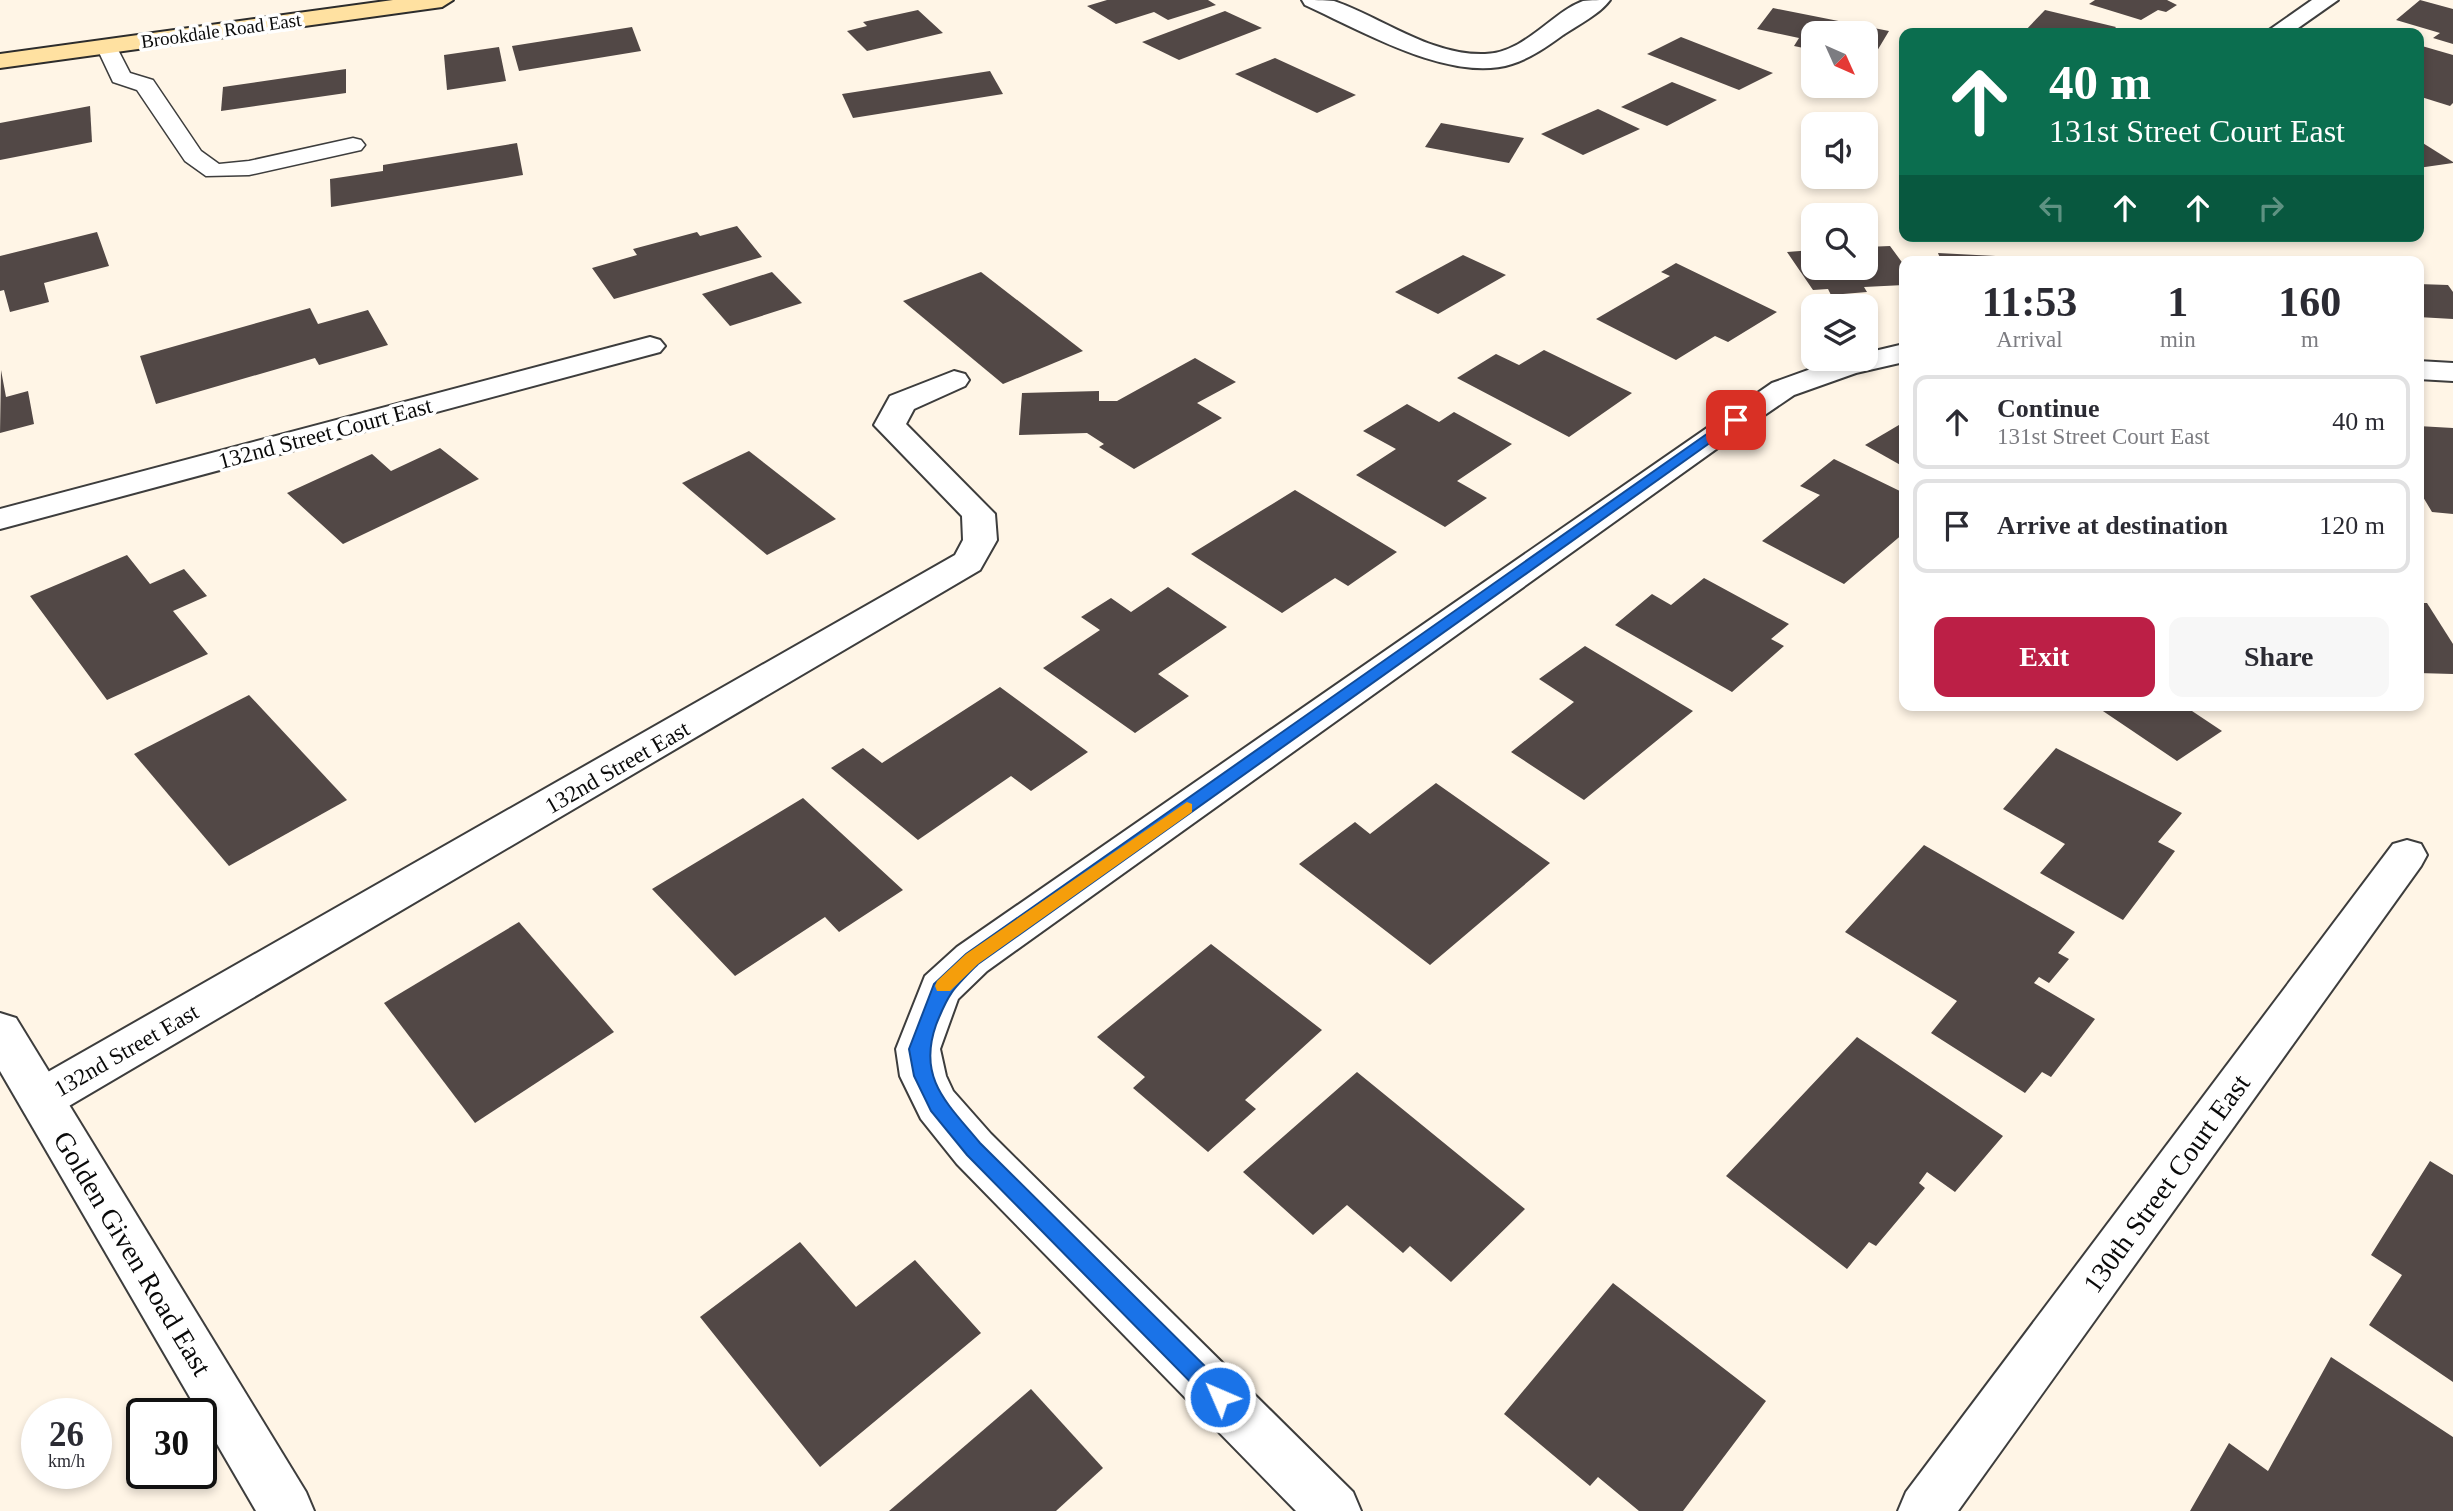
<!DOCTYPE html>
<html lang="en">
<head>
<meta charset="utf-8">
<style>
	:root { --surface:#fff; --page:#f7f7f7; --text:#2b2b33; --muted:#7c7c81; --line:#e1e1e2; --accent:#bc1f46 }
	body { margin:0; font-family:Georgia,serif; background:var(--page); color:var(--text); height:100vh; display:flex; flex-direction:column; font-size:26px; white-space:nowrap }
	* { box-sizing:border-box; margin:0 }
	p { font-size:23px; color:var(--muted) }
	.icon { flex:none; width:38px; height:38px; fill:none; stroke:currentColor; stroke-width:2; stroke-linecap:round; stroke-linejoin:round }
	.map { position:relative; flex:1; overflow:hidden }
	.side { position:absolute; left:1899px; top:256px; width:525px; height:455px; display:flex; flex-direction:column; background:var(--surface); border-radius:14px; box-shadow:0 4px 10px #0003 }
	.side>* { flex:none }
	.hud { position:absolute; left:1899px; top:28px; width:525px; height:214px; border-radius:14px; box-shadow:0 4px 10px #0003; background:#0b6e4f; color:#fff; overflow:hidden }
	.needle { width:46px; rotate:135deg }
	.tools { position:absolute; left:1801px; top:21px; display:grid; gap:14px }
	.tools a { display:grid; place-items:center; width:77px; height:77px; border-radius:14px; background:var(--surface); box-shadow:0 4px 10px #0003; font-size:35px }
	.speed { position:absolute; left:21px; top:1398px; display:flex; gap:14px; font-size:35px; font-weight:700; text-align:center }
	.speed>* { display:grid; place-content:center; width:91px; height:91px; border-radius:50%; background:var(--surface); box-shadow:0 4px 10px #0003; line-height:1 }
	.speed small { font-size:18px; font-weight:400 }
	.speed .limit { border:4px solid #111; border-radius:10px; background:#fff; color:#111 }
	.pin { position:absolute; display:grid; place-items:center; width:60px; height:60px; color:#fff; margin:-30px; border-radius:14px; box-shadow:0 4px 10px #0006 }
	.me { position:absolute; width:77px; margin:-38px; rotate:315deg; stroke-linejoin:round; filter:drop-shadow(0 0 5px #0008) }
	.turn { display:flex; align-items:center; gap:24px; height:147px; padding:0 35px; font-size:32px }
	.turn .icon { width:91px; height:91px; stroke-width:2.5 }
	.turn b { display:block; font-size:49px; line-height:60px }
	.lanes { display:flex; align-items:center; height:66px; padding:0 35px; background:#0003; justify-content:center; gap:35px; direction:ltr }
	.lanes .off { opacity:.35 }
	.eta { display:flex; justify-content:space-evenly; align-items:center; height:119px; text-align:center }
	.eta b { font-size:42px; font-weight:700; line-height:49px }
	.primary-button { display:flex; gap:14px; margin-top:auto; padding:14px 35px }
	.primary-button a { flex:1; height:80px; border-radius:14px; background:var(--accent); color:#fff; font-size:28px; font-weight:700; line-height:80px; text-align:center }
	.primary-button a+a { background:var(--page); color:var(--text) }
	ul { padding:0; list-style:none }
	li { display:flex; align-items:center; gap:21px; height:94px; margin:0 14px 10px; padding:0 21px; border:4px solid var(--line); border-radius:14px }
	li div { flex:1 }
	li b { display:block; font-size:26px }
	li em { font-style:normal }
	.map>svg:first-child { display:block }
	.building { fill:#524846 }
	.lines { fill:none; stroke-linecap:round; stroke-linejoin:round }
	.service-casing { stroke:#3d3d3d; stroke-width:3 }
	.minor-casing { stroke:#3d3d3d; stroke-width:4 }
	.tertiary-casing { stroke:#3d3d3d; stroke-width:4 }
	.secondary-casing { stroke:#2c2c2c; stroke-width:4 }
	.service { fill:#fff; fill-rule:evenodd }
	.minor { fill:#fff; fill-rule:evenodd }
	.tertiary { fill:#fff; fill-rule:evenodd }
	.secondary { fill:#ffe1a1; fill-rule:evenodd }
	.route { fill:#1a73e8; stroke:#114b97; stroke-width:2 }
	.slow { fill:#f59e0b }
	.labels { text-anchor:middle; stroke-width:7; stroke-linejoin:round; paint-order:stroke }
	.far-street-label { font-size:19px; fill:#0a0a0a; stroke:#fff }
	.street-label { font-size:23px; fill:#0a0a0a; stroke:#fff }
	.near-street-label { font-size:28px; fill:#0a0a0a; stroke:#fff }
</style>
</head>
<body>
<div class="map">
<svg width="2453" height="1511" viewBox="0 0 2453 1511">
	<rect width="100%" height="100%" fill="#fff5e6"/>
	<g class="building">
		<path d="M1107,0h101l8,5 -48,15 -14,-8 -38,12 -29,-18z"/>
		<path d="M2095,0h72l10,5 -11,7 -8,-2 -17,10 -52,-16z"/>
		<path d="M2420,0l33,9v35l-20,-6 7,-5 -44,-13z"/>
		<path d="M1773,8l116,23 -12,20 -11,-2v-16h-53v17l-19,-4 5,-8 -42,-9z"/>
		<path d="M918,10l25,23 -76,18 -20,-20 20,-5 -4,-4z"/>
		<path d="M2045,10l71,17 -5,6h-88z"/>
		<path d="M1225,11l37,17 -83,32 -37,-18z"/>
		<path d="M632,27l9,24 -122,20 -7,-25z"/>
		<path d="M1681,37l92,36 -34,17 -92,-36z"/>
		<path d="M2422,46l31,9v48l-3,3 -32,-10v-48z"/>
		<path d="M499,47l7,34 -59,9 -3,-35z"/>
		<path d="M1275,58l81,37 -39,18 -82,-39z"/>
		<path d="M346,69v24l-125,18 2,-24z"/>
		<path d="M990,71l13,23 -150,24 -11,-24z"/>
		<path d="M1672,82l45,18 -50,26 -46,-19z"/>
		<path d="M90,106l2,36 -92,18v-37z"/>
		<path d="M1598,109l42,20 -57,26 -42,-21z"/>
		<path d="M1441,123l83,15 -15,25 -84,-16z"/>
		<path d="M2418,140l35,22v1l-35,5z"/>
		<path d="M517,143l6,32 -192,32 -1,-28 53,-8v-6z"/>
		<path d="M737,226l25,31 -148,42 -22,-31 45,-13 -4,-6 64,-17 3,4z"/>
		<path d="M97,232l12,34 -65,17 5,19 -39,10 -6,-22 -4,1v-35z"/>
		<path d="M1890,246l14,19v20l-40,2 3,5 -36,3 -3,-6 -15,1 -26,-38 26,-2v18h53v-21z"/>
		<path d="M1938,253l115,6v2h-112z"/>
		<path d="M1463,255l43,20 -68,39 -43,-22z"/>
		<path d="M2110,256l47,3v2h-44z"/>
		<path d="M1676,263l101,49 -49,30 -13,-6 -39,24 -80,-41 74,-43 -9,-4z"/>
		<path d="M772,272l30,31 -72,23 -28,-32z"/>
		<path d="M981,272l102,79 -80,33 -100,-83z"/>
		<path d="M2418,284l30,1 5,7v27l-35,-2z"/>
		<path d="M310,308l8,16 50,-14 20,35 -69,20 -4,-7 -159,46 -16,-48z"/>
		<path d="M1544,350l88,43 -63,44 -112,-59 39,-24 23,11z"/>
		<path d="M1195,358l41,24 -39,21 25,15 -88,51 -35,-22 5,-3 -17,-11 -68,2 3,-42 77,-2v10h18z"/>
		<path d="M1,370l5,27 22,-6 6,33 -34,9z"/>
		<path d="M1407,404l32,18 15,-10 58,32 -55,37 30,17 -42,29 -89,-52 40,-26 -33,-18z"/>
		<path d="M1904,422v45l-39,-22z"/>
		<path d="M2418,426l35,2v86l-21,-2 -9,-15h-5z"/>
		<path d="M440,448l39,31 -136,65 -56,-51 85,-39 19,17z"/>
		<path d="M749,451l87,68 -69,36 -85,-72z"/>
		<path d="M1834,459l70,34v40l-60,51 -82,-43 58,-46 -20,-9z"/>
		<path d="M1295,490l102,62 -49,34 -13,-8 -53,35 -91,-59z"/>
		<path d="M127,555l23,29 34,-15 23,27 -34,15 35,43 -101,46 -77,-104z"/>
		<path d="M1704,578l85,46 -18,15 13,7 -52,46 -117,-67 37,-31 19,11z"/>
		<path d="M1168,587l59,40 -69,47 31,22 -54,37 -92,-65 57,-38 -19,-13 30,-19 20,14z"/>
		<path d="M2418,603h9l26,41v30l-35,-1z"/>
		<path d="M1585,646l108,65 -109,89 -73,-48 63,-50 -35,-23z"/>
		<path d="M1000,687l88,65 -57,39 -20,-15 -93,64 -87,-72 32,-20 19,15z"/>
		<path d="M249,695l98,105 -118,66 -95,-112z"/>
		<path d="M2094,705h95l-3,2 36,24 -45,30z"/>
		<path d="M2056,748l126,65 -24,29 17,9 -52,69 -83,-47 25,-29 -62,-35z"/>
		<path d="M1436,783l114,80 -120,102 -131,-101 56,-42 15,12z"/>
		<path d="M803,798l100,92 -64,42 -14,-15 -90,59 -83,-87z"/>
		<path d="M1924,845l151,87 -17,21 11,6 -20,24 -10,-6 -5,6 61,36 -44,58 -9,-5 -17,21 -94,-60 26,-32 -112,-69z"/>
		<path d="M519,922l95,110 -139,91 -91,-120z"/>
		<path d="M1211,944l111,86 -77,70 11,9 -48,43 -75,-64 12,-11 -48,-40z"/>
		<path d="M1857,1037l146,99 -48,56 -28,-20 -8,11 6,5 -49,58 -7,-4 -22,27 -121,-93z"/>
		<path d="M1357,1072l168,137 -74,73 -41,-36 -7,7 -56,-48 -34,30 -70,-63z"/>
		<path d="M2430,1161l23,14v207l-84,-57 33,-50 -31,-20z"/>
		<path d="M800,1242l56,65 59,-47 66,73 -161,134 -120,-150z"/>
		<path d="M1613,1283l153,118 -83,110h-44l-41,-34 -8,9 -86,-72z"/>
		<path d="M2331,1357l122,80v74h-263l39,-68 39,28z"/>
		<path d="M1031,1389l72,79 -47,43h-167z"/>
	</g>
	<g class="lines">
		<g class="service-casing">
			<path id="service" d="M107,40l7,2 16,31 23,7 48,71 18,13 30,-3 104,-23 8,2 4,5 -4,5 -112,25 -43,1 -21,-15 -48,-71 -24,-8 -17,-36z"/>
		</g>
		<g class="minor-casing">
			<g id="minor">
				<path d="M1302,0c10,0 23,0 32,1 49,17 97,55 151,53 40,-1 67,-42 98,-53 7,-1 19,-1 27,-1 -10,14 -32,25 -47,35 -15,11 -32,23 -51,29 -60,20 -152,-34 -207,-59z"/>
				<path d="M2312,0h26l-47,33h-26z"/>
				<path d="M650,337l10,3 5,6 -5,6 -660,177v-20z"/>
				<path d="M1904,344v18l-48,11 -62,22 -47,32 -760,544 -29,28 -18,50 6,27 7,15 38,43 362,358 8,19h-65l-339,-347 -36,-45 -21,-43 -4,-27 29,-73 32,-29 815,-564 64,-23 30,-1v-6z"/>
				<path d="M2418,361l35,2v18l-35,-2z"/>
				<path d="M954,371l11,3 4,6 -4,6 -51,23 -8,15 89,90 2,26 -17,30 -923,543 -16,6 -16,-6 -7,-14 7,-14 930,-530 8,-15 -1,-24 -88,-91 16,-29z"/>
				<path d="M2407,840l14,4 6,11 -6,11 -463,645h-60l8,-19 487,-648z"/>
			</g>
		</g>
		<g class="tertiary-casing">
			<path id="tertiary" d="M0,1013l16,5 290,474 8,19h-58l-256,-440z"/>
		</g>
		<g class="secondary-casing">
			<path id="secondary" d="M393,0h60l-11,7 -442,61v-14z"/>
		</g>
		<use href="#service" class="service"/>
		<use href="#minor" class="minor"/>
		<use href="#tertiary" class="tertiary"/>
		<use href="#secondary" class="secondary"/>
	</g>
	<path class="route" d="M1731,417l11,3 -764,544c-25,25 -29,28 -42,61 -19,54 12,79 44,118l248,246 3,8 -3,7 -8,3 -8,-3 -245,-249 -36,-44 -17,-35 -5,-27 25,-65 32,-30z"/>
	<path class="slow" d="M1187,802l5,2v8l-214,152 -28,27h-13l-2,-5 2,-5 29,-27z"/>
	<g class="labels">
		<g class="far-street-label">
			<text transform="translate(221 30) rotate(-8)" y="7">Brookdale Road East</text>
		</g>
		<g class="street-label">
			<text transform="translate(325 433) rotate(-15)" y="8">132nd Street Court East</text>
			<text transform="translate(617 767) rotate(-30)" y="8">132nd Street East</text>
			<text transform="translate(126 1050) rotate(-30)" y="8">132nd Street East</text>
		</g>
		<g class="near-street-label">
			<text transform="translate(2166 1183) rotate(-54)" y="10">130th Street Court East</text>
			<text transform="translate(133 1253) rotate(59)" y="10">Golden Given Road East</text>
		</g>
	</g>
</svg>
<div class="tools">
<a><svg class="needle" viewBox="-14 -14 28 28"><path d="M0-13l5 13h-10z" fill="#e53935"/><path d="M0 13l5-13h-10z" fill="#7c7c81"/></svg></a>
<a><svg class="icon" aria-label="sound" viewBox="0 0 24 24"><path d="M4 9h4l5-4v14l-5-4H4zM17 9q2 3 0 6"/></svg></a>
<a><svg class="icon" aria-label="search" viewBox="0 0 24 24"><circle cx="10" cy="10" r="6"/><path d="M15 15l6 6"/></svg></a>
<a><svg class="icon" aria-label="layers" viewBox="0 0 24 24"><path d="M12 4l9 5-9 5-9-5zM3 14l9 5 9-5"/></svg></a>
</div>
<div class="speed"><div>26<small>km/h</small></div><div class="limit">30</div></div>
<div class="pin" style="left:1736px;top:420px;background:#d93025"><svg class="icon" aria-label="arrive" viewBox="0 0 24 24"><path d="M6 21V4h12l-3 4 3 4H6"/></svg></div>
<svg class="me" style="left:1220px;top:1397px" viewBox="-20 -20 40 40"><circle r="17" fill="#1a73e8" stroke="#fff" stroke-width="3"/><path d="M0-11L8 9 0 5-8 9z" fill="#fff"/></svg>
<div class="hud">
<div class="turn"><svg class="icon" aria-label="ahead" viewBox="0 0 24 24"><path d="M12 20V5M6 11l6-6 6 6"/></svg><div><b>40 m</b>131st Street Court East</div></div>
<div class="lanes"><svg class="icon off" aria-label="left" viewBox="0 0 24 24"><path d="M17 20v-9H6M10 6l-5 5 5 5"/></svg><svg class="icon" aria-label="ahead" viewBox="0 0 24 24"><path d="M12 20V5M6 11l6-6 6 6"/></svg><svg class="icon" aria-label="ahead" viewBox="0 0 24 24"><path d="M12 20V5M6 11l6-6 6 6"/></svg><svg class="icon off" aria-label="right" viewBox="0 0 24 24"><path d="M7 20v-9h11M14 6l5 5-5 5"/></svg></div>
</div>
<section class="side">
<div class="eta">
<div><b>11:53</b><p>Arrival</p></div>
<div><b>1</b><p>min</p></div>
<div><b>160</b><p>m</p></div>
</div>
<ul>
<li><svg class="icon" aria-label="ahead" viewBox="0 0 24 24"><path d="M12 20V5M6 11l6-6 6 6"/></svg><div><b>Continue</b><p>131st Street Court East</p></div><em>40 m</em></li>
<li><svg class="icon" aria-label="arrive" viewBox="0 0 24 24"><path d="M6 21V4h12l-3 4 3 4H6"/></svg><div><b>Arrive at destination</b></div><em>120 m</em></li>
</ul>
<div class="primary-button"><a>Exit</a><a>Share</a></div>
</section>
</div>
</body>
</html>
